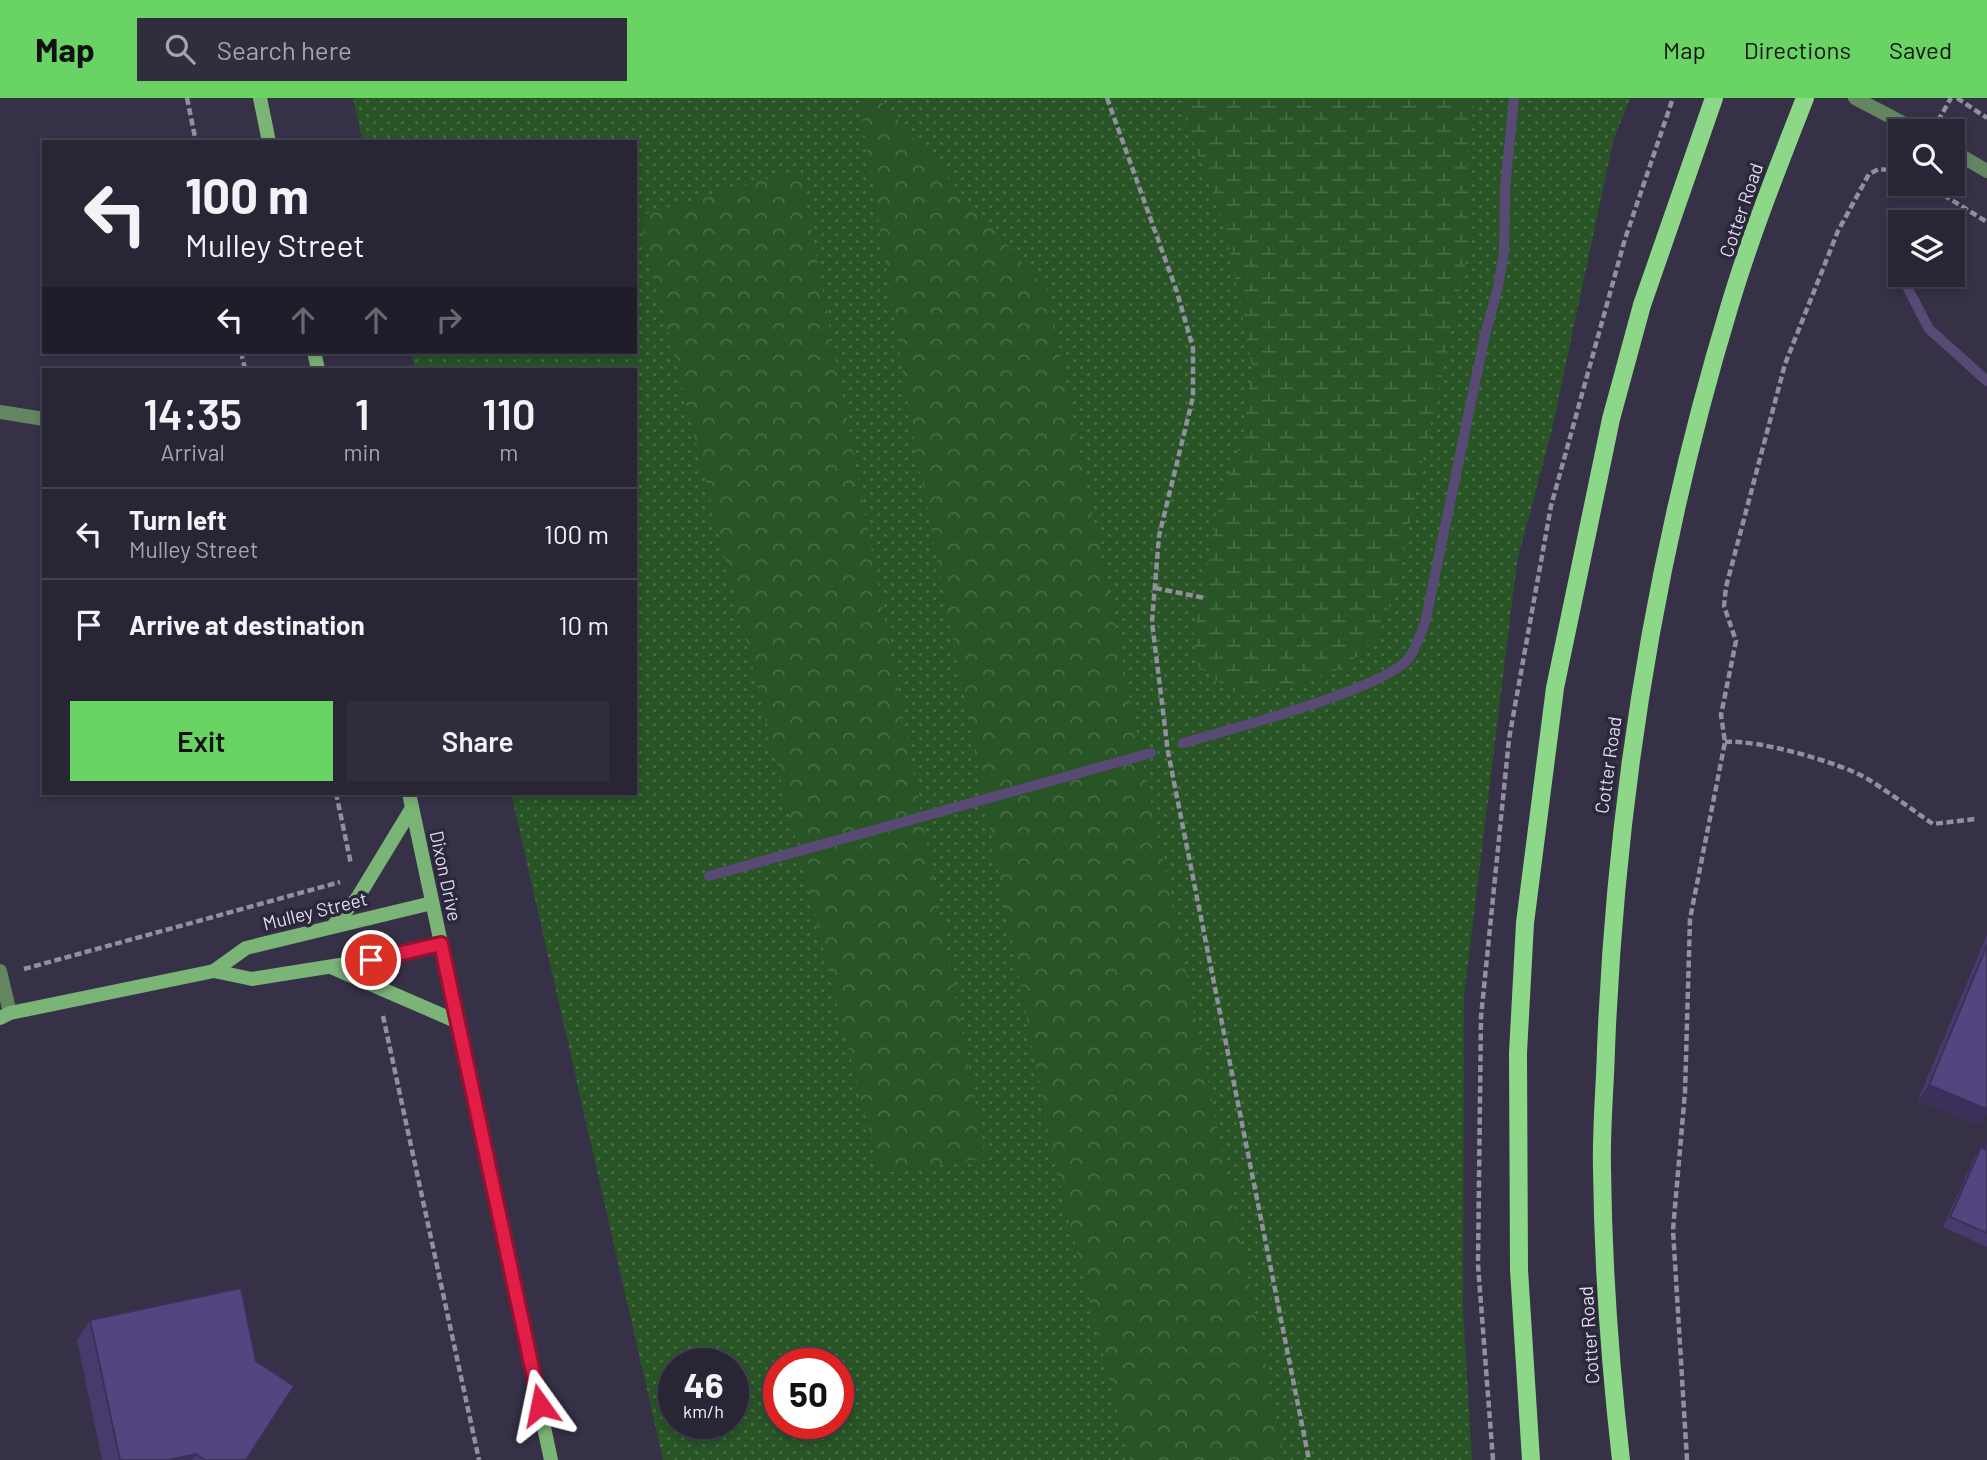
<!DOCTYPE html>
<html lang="en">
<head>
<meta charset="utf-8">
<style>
	:root { --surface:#282535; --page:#302d3d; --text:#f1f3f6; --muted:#a5a5ad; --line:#444250; --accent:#69d464 }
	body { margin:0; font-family:Barlow,sans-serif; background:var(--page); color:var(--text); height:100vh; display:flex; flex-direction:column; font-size:26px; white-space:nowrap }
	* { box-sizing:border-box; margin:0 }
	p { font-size:23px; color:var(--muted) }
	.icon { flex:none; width:38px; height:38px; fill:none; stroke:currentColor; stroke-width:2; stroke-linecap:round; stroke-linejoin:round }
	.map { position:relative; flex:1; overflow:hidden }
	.panel { position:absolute; left:42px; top:270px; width:595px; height:427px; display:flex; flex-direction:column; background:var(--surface); border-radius:0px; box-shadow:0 4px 10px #0003,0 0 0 2px var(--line) }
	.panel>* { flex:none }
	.banner { position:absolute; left:42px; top:42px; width:595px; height:214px; border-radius:0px; box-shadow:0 4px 10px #0003,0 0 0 2px var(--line); background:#282535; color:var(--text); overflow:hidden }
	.buttons { position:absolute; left:1888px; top:21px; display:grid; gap:14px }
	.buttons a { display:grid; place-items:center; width:77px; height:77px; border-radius:0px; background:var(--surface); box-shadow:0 4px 10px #0003,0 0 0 2px var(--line); font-size:35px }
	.speed { position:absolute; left:658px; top:1250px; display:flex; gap:14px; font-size:35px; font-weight:700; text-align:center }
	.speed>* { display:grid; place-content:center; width:91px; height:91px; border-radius:50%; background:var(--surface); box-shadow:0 4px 10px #0003,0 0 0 2px var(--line); line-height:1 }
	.speed small { font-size:18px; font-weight:400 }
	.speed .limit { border:10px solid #d22; background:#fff; color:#111 }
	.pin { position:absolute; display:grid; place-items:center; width:60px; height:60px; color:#fff; margin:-30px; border:4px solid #fff; border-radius:50%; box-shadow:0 2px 7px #0007 }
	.me { position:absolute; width:77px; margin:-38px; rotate:348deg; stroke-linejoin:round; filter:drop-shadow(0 0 5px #0008) }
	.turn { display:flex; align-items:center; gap:24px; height:147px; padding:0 28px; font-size:32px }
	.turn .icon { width:91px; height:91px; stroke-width:2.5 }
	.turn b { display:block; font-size:49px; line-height:60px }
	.lanes { display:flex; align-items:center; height:66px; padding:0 28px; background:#0003; justify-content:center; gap:35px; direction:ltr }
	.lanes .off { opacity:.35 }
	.eta { display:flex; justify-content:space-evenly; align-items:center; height:119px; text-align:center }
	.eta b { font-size:42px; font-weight:600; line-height:49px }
	.action { display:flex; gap:14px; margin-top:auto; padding:14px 28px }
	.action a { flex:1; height:80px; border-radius:0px; background:var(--accent); color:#111; font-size:28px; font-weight:600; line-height:80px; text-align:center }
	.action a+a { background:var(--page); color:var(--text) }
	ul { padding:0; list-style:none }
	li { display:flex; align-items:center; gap:21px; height:91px; padding:0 28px; border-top:2px solid var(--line) }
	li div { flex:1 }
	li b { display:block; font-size:26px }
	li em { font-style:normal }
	header { display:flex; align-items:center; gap:42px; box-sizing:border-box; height:98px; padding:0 35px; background:var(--accent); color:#111 }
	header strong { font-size:33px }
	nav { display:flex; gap:38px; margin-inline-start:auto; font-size:24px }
	.search { width:490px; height:63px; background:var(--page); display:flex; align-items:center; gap:18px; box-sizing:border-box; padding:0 24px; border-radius:0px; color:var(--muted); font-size:26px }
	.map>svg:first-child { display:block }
	.grass { fill:url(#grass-dots); fill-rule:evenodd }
	.forest { fill:url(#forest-crowns) }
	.wetland { fill:url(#wetland-marsh) }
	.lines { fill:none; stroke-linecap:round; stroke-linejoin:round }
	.stream { stroke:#594a75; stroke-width:10 }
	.path { stroke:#938fa1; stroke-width:4.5; stroke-dasharray:7 3.5; stroke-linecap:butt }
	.street { stroke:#638660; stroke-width:14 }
	.secondary { stroke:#7bb477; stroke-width:14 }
	.primary { stroke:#8dd788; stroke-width:18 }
	.wall { fill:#483a6d }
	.shaded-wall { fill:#3b3059 }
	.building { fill:#54447f; stroke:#3b3059; stroke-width:2 }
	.route-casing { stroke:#92132f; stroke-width:18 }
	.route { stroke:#e11d48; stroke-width:12 }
	.labels { text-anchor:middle; stroke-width:7; stroke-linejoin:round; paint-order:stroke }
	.street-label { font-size:19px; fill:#dfdceb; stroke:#2c273d }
</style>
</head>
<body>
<header>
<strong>Map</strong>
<div class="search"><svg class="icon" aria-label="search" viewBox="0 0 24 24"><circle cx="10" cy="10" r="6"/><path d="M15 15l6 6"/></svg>Search here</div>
<nav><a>Map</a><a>Directions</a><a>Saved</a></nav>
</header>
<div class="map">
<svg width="1987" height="1362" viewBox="0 0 1987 1362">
	<defs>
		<pattern id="grass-dots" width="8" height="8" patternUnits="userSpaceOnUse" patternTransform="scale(1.75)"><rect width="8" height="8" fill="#285426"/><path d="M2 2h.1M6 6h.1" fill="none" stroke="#476c46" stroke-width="1.8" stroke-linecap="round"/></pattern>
		<pattern id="forest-crowns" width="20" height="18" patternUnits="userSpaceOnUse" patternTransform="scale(1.75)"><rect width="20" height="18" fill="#285426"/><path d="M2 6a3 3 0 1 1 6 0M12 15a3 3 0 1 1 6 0" fill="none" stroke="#476c46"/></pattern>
		<pattern id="wetland-marsh" width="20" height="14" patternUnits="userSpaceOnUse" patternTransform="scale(1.75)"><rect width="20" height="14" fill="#285426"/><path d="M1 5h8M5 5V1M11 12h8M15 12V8" fill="none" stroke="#476c46"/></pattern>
	</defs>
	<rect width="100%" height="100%" fill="#363147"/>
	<path class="grass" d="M353,0h1277l-17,44 -61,287 -35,133 -53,434 -1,313 9,151h-809l-152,-667h124v-424h-220l-4,-17h224v-210h-272zM674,1265h59v60h-59zM779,1265h59v60h-59z"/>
	<g class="forest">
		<path d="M859,0h19l169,192 238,1170h-155l-73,-287 -146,-749z"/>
		<path d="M800,71l186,989 -106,16 -241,-958z"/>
	</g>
	<path class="wetland" d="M1183,0h292l-8,53 2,97 -73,338c-5,13 -9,28 -15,41 -30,55 -93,61 -149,65l-33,-25 -6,-30 24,-123 26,-79 9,-69 -28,-145 -38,-97z"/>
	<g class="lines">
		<g class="stream">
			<path d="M1901,177l28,54 58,52"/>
			<path d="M1183,645c44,-13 202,-54 226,-85 7,-9 11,-24 16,-35l60,-288 13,-48 6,-35 1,-64 9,-90"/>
			<path d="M709,778l442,-123"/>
		</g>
		<g class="path">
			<path d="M187,0l9,44"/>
			<path d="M1107,0l70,194 16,56v49l-34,139 -7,86 16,130 141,708"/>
			<path d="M1957,0l30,20"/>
			<path d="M1938,23l13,-23"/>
			<path d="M1926,86l61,38"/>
			<path d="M241,254l4,17"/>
			<path d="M1155,490l50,10"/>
			<path d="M1725,644c32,-3 113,20 141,36 23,14 45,31 67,46l42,-5"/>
			<path d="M336,695l15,71"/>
			<path d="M24,871l316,-87"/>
			<path d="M383,918l96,444"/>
			<path d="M1493,1362l-15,-195 3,-248 28,-278 42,-233 74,-267 48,-141"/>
			<path d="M1687,1362l-14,-230 12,-138 5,-173 35,-177 -4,-27 15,-74 -12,-35 2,-19 59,-223 53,-133 31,-57 10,-5 21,2"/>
		</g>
		<g class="street">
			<path d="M1855,0l63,33"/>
			<path d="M1953,53l34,20"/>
			<path d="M0,314l44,7"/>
			<path d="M0,873l10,42"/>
		</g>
		<g class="secondary">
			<path d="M260,0l9,44"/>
			<path d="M314,254l4,17"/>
			<path d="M409,695l142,667"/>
			<path d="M333,828l25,-29 54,-89"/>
			<path d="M331,869l127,55"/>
			<path d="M214,873l32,-23 186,-45"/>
			<path d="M0,920l10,-5 204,-42 38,8 119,-19 70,-16"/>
		</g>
		<g class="primary">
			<path d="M1531,1362l-12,-190 -1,-217 7,-130 30,-235 56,-269 31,-114 72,-207"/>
			<path d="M1621,1362c-11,-97 -18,-194 -19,-292 -1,-40 3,-79 4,-119 10,-251 50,-500 123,-741 21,-71 49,-141 76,-210"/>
		</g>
	</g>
	<g class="wall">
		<path d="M1987,837v179l-8,12 -61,-26z"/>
		<path d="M1987,1046v103l-44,-20 31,-69 7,-11 4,2z"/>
		<path d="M90,1222l156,140h-144l-25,-120z"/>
	</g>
	<g class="shaded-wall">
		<path d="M1929,987l58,24v5l-8,12 -61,-26z"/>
		<path d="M196,1356l-4,6h-24z"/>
	</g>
	<g class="building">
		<path d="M1987,847v164l-58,-24z"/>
		<path d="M1981,1049l6,3v83l-37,-16z"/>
		<path d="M241,1190l15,73 38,25 -48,74h-41l-9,-6 -28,6h-48l-30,-140z"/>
	</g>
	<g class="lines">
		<g class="route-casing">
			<path id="route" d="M371,862l70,-16 99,461"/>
		</g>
		<use href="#route" class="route"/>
	</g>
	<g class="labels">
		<g class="street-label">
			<text transform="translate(1741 112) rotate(-71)" y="7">Cotter Road</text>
			<text transform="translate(1608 667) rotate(-82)" y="7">Cotter Road</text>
			<text transform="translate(446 778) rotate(78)" y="7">Dixon Drive</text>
			<text transform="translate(315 813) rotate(-14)" y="7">Mulley Street</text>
			<text transform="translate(1589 1237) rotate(-94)" y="7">Cotter Road</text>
		</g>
	</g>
</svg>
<div class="buttons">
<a><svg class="icon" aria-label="search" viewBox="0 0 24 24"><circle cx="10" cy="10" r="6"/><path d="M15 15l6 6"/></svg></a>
<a><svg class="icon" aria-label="layers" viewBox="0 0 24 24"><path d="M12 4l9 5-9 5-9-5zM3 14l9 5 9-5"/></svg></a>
</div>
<div class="speed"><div>46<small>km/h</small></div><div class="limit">50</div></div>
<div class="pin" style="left:371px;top:862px;background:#d93025"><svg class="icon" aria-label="arrive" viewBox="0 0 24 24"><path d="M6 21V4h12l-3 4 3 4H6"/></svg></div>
<svg class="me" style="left:540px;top:1307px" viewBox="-20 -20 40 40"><path d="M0-17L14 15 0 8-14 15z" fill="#e11d48" stroke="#fff" stroke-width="4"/></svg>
<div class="banner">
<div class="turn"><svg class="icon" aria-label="left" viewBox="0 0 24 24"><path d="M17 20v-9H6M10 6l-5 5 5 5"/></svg><div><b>100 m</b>Mulley Street</div></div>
<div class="lanes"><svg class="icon" aria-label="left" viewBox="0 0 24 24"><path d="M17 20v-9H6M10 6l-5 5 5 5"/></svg><svg class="icon off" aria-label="ahead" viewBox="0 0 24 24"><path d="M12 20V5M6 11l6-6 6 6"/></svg><svg class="icon off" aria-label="ahead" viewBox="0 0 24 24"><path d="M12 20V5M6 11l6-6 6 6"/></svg><svg class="icon off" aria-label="right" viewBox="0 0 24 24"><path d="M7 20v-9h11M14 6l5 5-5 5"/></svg></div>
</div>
<section class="panel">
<div class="eta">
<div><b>14:35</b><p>Arrival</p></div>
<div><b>1</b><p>min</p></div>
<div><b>110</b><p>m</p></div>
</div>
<ul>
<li><svg class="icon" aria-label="left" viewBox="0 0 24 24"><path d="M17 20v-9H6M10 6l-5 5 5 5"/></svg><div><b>Turn left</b><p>Mulley Street</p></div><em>100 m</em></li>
<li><svg class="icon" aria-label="arrive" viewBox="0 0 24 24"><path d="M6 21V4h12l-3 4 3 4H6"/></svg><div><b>Arrive at destination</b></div><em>10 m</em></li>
</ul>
<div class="action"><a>Exit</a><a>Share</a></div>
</section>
</div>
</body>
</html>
